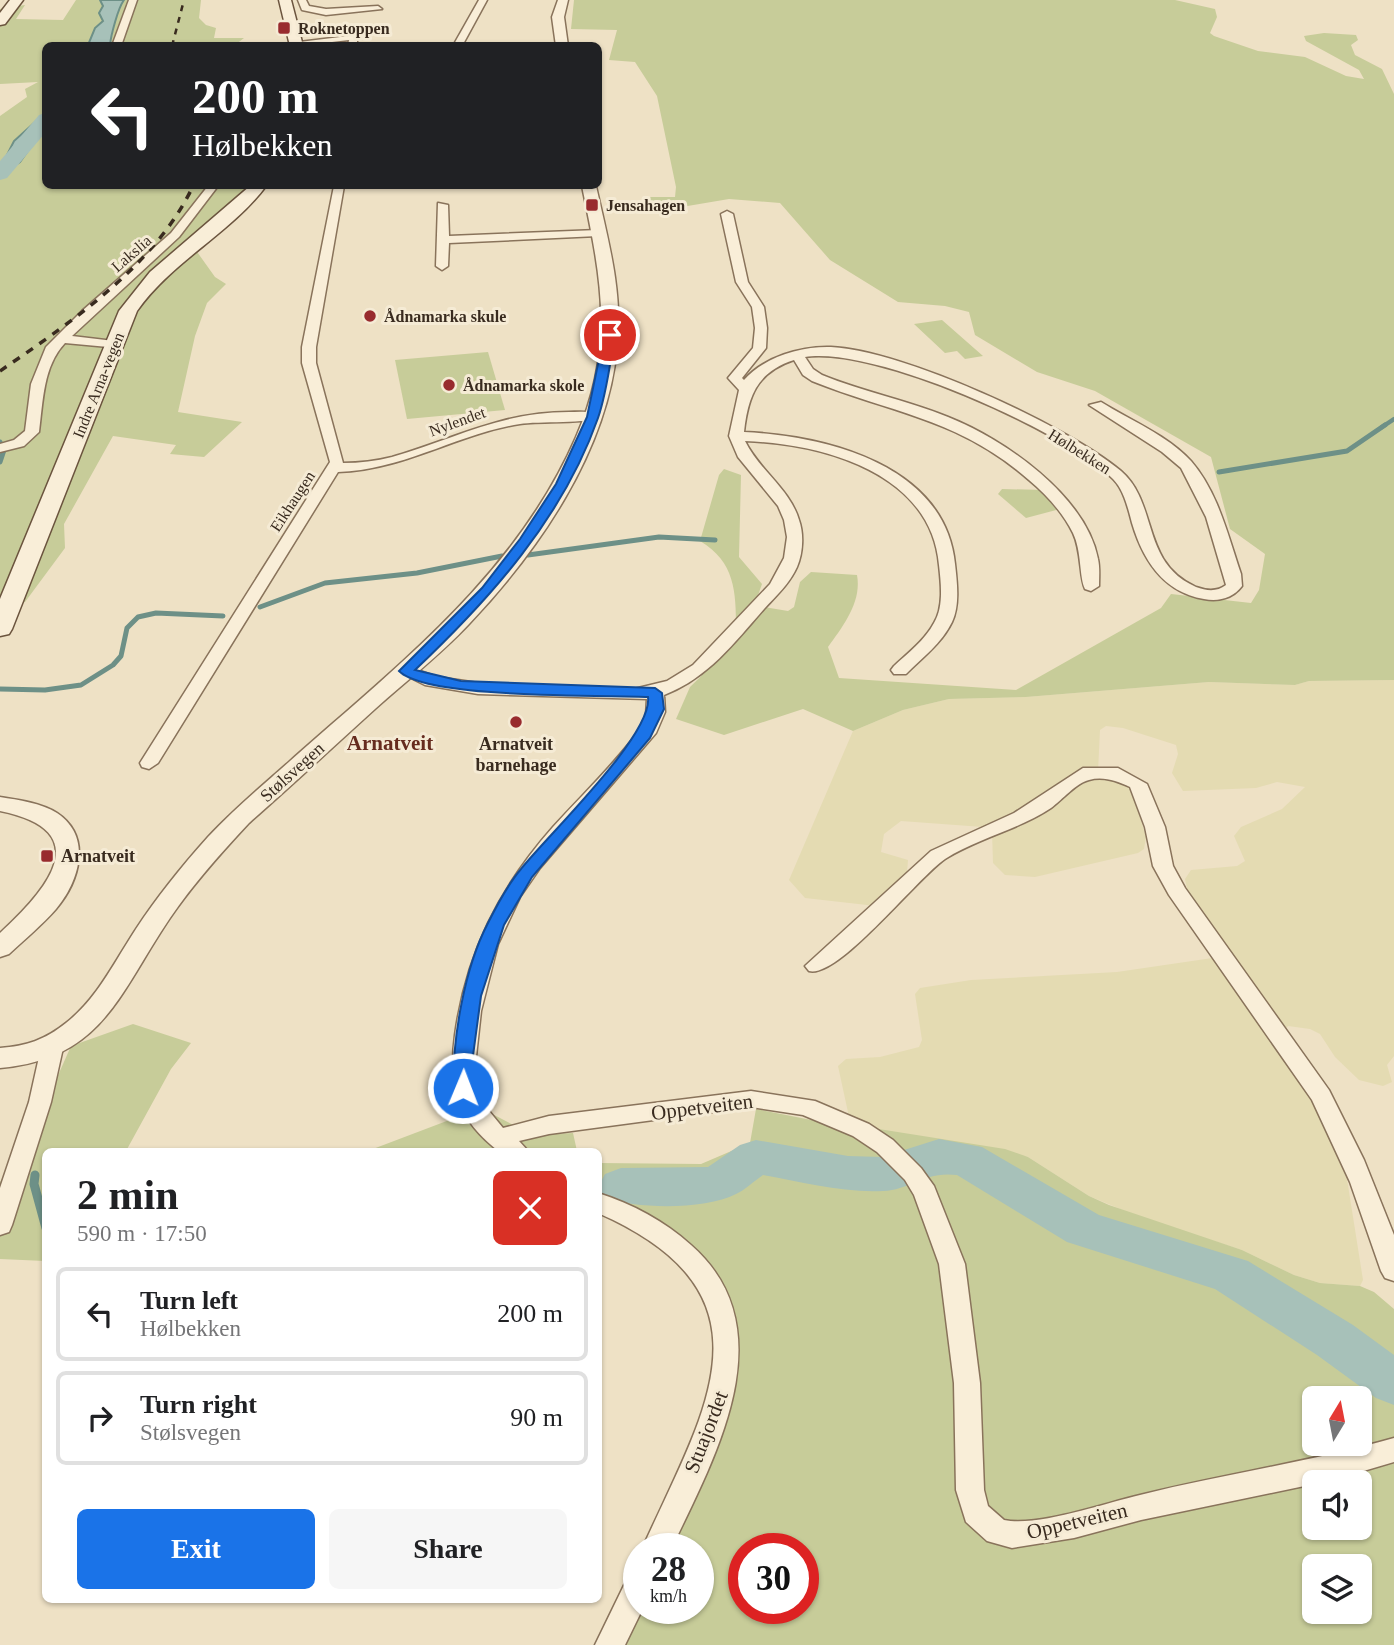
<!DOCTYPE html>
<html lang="en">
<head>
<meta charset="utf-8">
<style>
	:root { --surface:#fff; --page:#f6f6f6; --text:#202124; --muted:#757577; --line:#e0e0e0; --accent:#1a73e8 }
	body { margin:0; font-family:"Times New Roman",serif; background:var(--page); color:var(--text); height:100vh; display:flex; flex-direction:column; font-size:26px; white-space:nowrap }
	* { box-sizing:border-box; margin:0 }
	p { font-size:23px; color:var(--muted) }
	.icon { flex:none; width:38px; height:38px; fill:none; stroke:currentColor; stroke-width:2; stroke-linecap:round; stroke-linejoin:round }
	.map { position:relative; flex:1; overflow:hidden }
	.panel { position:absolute; left:42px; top:1148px; width:560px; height:455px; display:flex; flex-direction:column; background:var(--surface); border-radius:10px; box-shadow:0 2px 5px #0004 }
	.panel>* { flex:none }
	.banner { position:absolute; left:42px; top:42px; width:560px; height:147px; border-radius:10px; box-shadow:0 2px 5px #0004; background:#202124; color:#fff; overflow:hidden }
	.needle { width:46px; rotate:10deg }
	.tools { position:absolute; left:1302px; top:1386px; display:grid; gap:14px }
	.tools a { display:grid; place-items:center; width:70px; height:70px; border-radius:10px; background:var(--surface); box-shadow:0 2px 5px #0004; font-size:35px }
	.speed { position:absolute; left:623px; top:1533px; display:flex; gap:14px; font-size:35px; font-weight:700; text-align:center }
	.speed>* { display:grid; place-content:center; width:91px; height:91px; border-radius:50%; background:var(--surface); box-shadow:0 2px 5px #0004; line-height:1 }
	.speed small { font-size:18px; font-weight:400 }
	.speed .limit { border:10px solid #d22; background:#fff; color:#111 }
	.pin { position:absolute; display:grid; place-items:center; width:60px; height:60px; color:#fff; margin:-30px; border:4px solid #fff; border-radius:50%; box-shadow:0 2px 7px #0007 }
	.me { position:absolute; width:77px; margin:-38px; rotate:1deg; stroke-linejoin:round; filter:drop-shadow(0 0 5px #0008) }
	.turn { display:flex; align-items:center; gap:24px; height:147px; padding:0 35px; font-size:32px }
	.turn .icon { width:91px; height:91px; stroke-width:2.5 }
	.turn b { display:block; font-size:49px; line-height:60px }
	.round { display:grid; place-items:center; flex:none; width:74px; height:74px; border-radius:10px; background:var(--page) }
	.summary { display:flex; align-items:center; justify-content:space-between; height:119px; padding:0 35px }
	h1 { font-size:42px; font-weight:700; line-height:52px }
	.primary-button { display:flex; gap:14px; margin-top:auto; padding:14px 35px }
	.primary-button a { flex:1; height:80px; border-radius:10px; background:var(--accent); color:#fff; font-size:28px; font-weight:700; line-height:80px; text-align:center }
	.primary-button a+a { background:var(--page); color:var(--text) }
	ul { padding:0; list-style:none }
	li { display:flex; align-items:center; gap:21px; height:94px; margin:0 14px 10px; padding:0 21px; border:4px solid var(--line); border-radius:10px }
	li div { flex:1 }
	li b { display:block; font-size:26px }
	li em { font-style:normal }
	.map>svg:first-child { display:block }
	.farmland { fill:#e4dbb2 }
	.green { fill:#c7cc99; fill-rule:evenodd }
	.water { fill:#a7c1b9; stroke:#6d9087; stroke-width:2 }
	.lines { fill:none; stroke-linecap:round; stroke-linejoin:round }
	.stream-far2 { stroke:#6d9087; stroke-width:4.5 }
	.stream-far1 { stroke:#6d9087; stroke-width:5 }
	.stream { stroke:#6d9087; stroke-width:9 }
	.river { fill:#a7c1b9; fill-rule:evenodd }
	.minor-casing { stroke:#89735b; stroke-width:3 }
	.tertiary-casing { stroke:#89735b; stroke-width:3 }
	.secondary-casing { stroke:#6b543e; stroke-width:3 }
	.minor { fill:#f9eed8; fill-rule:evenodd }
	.tertiary { fill:#f9eed8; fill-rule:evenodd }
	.secondary { fill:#f9eed8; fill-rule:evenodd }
	.rail-far1 { stroke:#392b1f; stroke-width:2.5; stroke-dasharray:6 6; stroke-linecap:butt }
	.rail { stroke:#392b1f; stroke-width:3.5; stroke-dasharray:8 8; stroke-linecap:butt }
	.route { fill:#1a73e8; stroke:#114b97; stroke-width:2 }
	.poi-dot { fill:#982b2e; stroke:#f5ebd5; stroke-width:2.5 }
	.labels { text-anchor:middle; stroke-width:6; stroke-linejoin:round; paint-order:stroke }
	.far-poi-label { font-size:16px; font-weight:bold; fill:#392b1f; stroke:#f5ebd5; text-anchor:start }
	.far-street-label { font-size:16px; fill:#392b1f; stroke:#f5ebd5 }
	.poi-label { font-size:18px; font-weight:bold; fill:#392b1f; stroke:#f5ebd5 }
	.street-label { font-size:18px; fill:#392b1f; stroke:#f5ebd5 }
	.quarter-label { font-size:21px; font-weight:bold; fill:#662c1f; stroke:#f5ebd5 }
	.near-street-label { font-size:21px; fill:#392b1f; stroke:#f5ebd5 }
</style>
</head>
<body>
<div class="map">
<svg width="1394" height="1645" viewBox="0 0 1394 1645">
	<rect width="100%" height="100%" fill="#eee1c5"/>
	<path class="farmland" d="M1394,680v376l-7,9 5,17 -9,4 -24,-6 -24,-23 -15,-23 -10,-5 -22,-3 -6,7 62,127 19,120 -3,6 -40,-3 -26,-8 -52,-25 -100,-32 -53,-22 -61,-39 -162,-30 -17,-10 -11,-51 8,-7 34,-2 39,-10 3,-7 -7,-46 5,-6 51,-8 146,-8 109,-16 -38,-63 -3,-14 6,-9 46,-4 8,-5 -11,-25 7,-9 41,-18 23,-22 -28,-5 -21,6 -73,3 -11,-18 6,-19 -2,-9 -53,-17 -17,-2 -6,4 -2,42 26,8 8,11 14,46 -2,12 -6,4 -103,24 -30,-2 -12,-12 -1,-31 -9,-5 -82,-6 -17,13 -3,18 27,8 -1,12 -31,34 -71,-8 -16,-18 64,-149 50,-21 46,-11 77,-2 183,-15 86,3 14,-4z"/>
	<g class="green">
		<path d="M76,0h24l3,6 -3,9 3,6 -15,24 -42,1 -1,67 -31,28 -12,23 12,2 6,-4 25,-35 1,59h205l-12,15 -49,41 25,35 11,7 -19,19 -12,33 -17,76 64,10 -38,35 -34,-3 6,-9 -63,-9 -49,88 1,24 -40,54 -25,6v-492l27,-19 -2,-8 13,-7 -38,2v-75l25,-4 -9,14 47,1z"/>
		<path d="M124,0h77l-2,18 7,7 10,3 -2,10h30l-9,7 -125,1 8,-37z"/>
		<path d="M574,0h601l40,9 2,8 -7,16 4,3 44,15 47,6 41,19 18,3 -5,-9 -53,-29 -2,-5 20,-3 32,2 2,5 -7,5 4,10 27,14 12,25v586l-85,1 -14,4 -86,-3 -183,15 -77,2 -46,11 -50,21 -50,-22 -79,26 -48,-16 14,-32 52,-51 -6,-7c0,-38 -1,-67 -36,-88l19,-66 5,-6 17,6 -2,82 23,27 -5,14 7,9 24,4 6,-4 6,-25 11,-10 46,3c5,27 -14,51 -29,72l11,31 177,12 145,-82 10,-14 80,9 8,-13 6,-36 -35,-25 -19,-72 -116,-66 -58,-19 -62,-37 -6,-23 -24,-6 -47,-4 -68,-42 -50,-57 -51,-4 -71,12 -10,-14h27l1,-10 -19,-91 -22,-34 -26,-2 8,-30 -46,-1z"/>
		<path d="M942,320l41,36 -18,3 -8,-8 -12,2 -31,-29z"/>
		<path d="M488,352l17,58 -98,9 -12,-59z"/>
		<path d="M1002,489l42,1 16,19 -34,9 -28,-24z"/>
		<path d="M133,1024l58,19 -20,26 -45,82 -80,1 -1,109 -45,-2v-77l33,-50 38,-86z"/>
		<path d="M481,1108l51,27 41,-2 4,18 -212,1z"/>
		<path d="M756,1109l96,19 14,-1 139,22 23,8 61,39 20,9 133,45 52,25 26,8 40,3 14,6 20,17v336h-784l29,-37h59v-59h-42l62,-138 -8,-127 -111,-82v-39l102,1 49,-21zM1314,1398h46v46h-46zM1314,1482h46v46h-46zM744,1549h59v59h-59zM1314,1566h46v46h-46z"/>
	</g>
	<g class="water">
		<path d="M100,0h24c-6,8 -13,35 -14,45h-22l7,-17 8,-7 -4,-8 4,-7z"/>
		<path d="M45,113v14l-25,35 -6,4 -12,-1 12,-24z"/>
	</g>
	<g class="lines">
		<path class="stream-far2" d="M1382,427l12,-8"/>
		<g class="stream-far1">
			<path d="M0,442l4,8 -4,12"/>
			<path d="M1219,472l128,-21 38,-26"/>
			<path d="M528,555l131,-18 56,3"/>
			<path d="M260,607l65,-24 92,-10 85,-17"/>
			<path d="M0,689l45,1 36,-5 32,-20 8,-9 6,-28 11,-11 18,-4 67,3"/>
		</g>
		<path class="stream" d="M35,1175l-1,9 12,44"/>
		<g class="river">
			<path d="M46,113v19l-39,46 -7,2v-19l39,-46z"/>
			<path d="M939,1139l43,8 117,68 149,46 105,64 41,30v50l-18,-7 -59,-43 -102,-66 -148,-47 -110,-67c-34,-4 -46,15 -74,16 -40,2 -81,-9 -120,-16 -9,6 -18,15 -27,19 -31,16 -99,15 -131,4l-7,-11 7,-13 16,-6 87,-1 32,-22 16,-5 92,16 34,1z"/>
		</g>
		<g class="minor-casing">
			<g id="minor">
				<path d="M129,0h8l-16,46h-9z"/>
				<path d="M298,0h8l3,6 17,3 52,-3 4,3 -56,6 -24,-5z"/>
				<path d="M479,0h8l-25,46h-9z"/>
				<path d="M357,35v11h-9l1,-6 -51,6 -7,-3z"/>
				<path d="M208,186h10l-39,51 -107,99 42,5 6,4 -1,3 -54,-5c-22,23 -22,59 -26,89l-15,14 -24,6v-8l14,-4 11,-9 6,-47 15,-37 36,-36 89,-78z"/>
				<path d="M334,186h10l-28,161v16l27,100c17,0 33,-2 49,-6 62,-18 109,-45 177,-45 10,0 23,-2 31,5 -8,7 -64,4 -80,7 -63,10 -116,46 -182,48l-180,291 -9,6 -7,-2 -2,-4 190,-301 -28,-99v-16z"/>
				<path d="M438,203l10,2 1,31 149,-6 6,3 -6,3 -149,7 -1,23 -6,4 -6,-4z"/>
				<path d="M727,211l6,3 15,68 16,25 3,21 -1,20 -24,30 2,2c20,-23 57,-34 87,-33 71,3 235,78 290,124 38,33 19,91 75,116 11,4 21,5 30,-2l-20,-68 -25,-49 -19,-16 -73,-47 12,-3c29,18 66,33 90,59 27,31 37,75 50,113l1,12c-9,12 -23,16 -38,13 -41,-7 -61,-39 -72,-76 -4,-15 -8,-33 -19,-44 -50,-49 -239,-133 -308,-122l8,12 9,6c41,17 85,25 126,42 56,22 138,79 150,142 2,9 1,18 1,27l-8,5 -6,-2c-6,-12 -3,-37 -12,-56 -10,-20 -27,-39 -44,-53 -71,-62 -135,-66 -217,-99l-9,-6 -9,-15c-37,12 -46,36 -50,72 83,4 201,33 211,132 2,18 5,41 -3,58 -10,21 -30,36 -46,52h-12l-3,-4 3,-4c14,-13 31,-26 40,-43 10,-16 7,-40 5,-58 -8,-92 -115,-121 -194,-124 14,29 45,48 54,79 5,14 4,33 -2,47 -7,16 -21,29 -33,42 -30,34 -56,69 -100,86l1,17 -9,21 -116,135 -20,29 -22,47 -17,67 -7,64 6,25 23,28 46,-12 202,-25 64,10 54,23 24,16 28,28 13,18 31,78 15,119 4,107 4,16 16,14c34,7 101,-17 136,-25 84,-21 170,-33 254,-57v24l-61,18 -192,40 -67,18 -62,10 -25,-7 -21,-19 -10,-32 -2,-107 -15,-119 -25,-69 -9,-15 -28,-28 -24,-16 -50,-21 -52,-8 -202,27 -30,7 10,11h-29c-43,-32 -52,-66 -45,-117 11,-81 44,-147 98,-208 28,-31 60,-61 85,-95l8,-16 1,-17 -169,-5 -53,-9 -28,-14 9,-5 31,11 41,6 156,6 33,-8 26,-16 77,-81 14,-26 3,-21 -3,-17 -6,-14 -40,-49 -9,-21 10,-46 -11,-12 25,-30 2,-20 -3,-21 -16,-25 -15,-68z"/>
				<path d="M1083,768h35l29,16 18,43 8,39 12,22 144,202 35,70 30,75v46l-9,-3 -4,-7 -31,-89 -38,-82 -143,-205 -16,-29 -8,-39 -15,-40c-13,-6 -27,-11 -41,-7 -13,3 -27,20 -38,28 -33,22 -73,30 -106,51 -28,19 -107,120 -136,112l-4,-5 126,-115 83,-38z"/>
				<path d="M52,1040l8,2 3,6 -12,54 -39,123 -3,7 -9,3v-47l29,-86 12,-54 3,-6z"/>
				<path d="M598,1193c35,11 66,28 93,52 96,84 24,212 -20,304h-29c62,-138 142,-254 -44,-336z"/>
				<path d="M639,1571v37h4l-18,37h-30l34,-70z"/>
			</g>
		</g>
		<g class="tertiary-casing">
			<g id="tertiary">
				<path d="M558,0h10l-4,17 4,29h-12l-4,-29z"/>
				<path d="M582,186h14c12,54 27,106 21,162 -10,104 -78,202 -148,276 -29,31 -63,57 -94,85 -42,38 -84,77 -126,114 -28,30 -56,61 -79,95 -51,75 -67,141 -170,150v-20c26,-2 45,-8 66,-25 31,-24 49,-62 70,-94 21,-32 46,-63 72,-92 26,-28 54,-51 82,-76 109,-97 226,-186 286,-324 40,-91 25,-159 6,-251z"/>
				<path d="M0,797c19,3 41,6 57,16 36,24 22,69 -1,96 -14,16 -31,30 -47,45l-9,3v-24c46,-42 99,-102 0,-122z"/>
			</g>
		</g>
		<g class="secondary-casing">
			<g id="secondary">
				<path d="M10,0h13l-18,24 -5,1v-12z"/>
				<path d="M279,0h12l12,46h-13z"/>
				<path d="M250,186h16c-36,48 -94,75 -129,125l-125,318 -3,5 -9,2v-37l119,-288 31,-39z"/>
			</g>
		</g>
		<use href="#minor" class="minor"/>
		<use href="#tertiary" class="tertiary"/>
		<use href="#secondary" class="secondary"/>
		<path class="rail-far1" d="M172,46l12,-46"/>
		<path class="rail" d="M0,371c70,-48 156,-106 193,-185"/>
	</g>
	<path class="route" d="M610,332l5,3c-5,27 -8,57 -17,83 -35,100 -108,181 -183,252l46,11 194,7 7,5 2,16 -14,29 -118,139 -28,48 -23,71 -9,67v25l-9,7 -10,-7c0,-51 11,-119 35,-165 9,-18 20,-39 33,-54 27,-34 132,-134 127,-172 -46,-2 -222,2 -249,-26l83,-83 38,-49 36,-55 31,-67 17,-82z"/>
	<g class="poi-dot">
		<rect x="277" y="21" width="14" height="14" rx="3.5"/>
		<rect x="585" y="198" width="14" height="14" rx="3.5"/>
		<circle cx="370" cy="316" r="7"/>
		<circle cx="449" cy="385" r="7"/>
		<circle cx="516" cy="722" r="7"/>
		<rect x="40" y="849" width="14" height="14" rx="3.5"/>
	</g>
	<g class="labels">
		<g class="far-poi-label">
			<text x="298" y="34">Roknetoppen</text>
			<text x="606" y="211">Jensahagen</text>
			<text x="384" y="322">Ådnamarka skule</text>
			<text x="463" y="391">Ådnamarka skole</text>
		</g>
		<g class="far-street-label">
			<text transform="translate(131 253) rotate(-41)" y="6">Lakslia</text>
			<text transform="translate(98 385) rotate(-68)" y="6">Indre Arna-vegen</text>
			<text transform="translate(457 421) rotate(-20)" y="6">Nylendet</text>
			<text transform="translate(1080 451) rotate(32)" y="6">Hølbekken</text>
			<text transform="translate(292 501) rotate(-57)" y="6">Eikhaugen</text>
		</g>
		<g class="poi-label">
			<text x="516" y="750">Arnatveit<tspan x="516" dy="21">barnehage</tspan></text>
			<text x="61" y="862" text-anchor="start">Arnatveit</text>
		</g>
		<g class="street-label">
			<text transform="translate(292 772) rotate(-42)" y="6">Stølsvegen</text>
		</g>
		<g class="quarter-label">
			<text x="390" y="750">Arnatveit</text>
		</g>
		<g class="near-street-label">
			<text transform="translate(702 1107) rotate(-7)" y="7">Oppetveiten</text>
			<text transform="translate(706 1432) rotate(-69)" y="7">Stuajordet</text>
			<text transform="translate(1077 1521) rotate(-13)" y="7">Oppetveiten</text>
		</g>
	</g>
</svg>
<div class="tools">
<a><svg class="needle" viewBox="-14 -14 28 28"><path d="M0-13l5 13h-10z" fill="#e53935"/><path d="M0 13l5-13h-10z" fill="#757577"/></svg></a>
<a><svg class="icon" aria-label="sound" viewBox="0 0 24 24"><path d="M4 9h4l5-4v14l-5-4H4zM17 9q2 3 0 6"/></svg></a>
<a><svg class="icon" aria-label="layers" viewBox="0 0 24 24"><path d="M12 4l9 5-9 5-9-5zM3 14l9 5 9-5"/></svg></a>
</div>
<div class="speed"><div>28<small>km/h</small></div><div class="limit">30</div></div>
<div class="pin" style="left:610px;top:335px;background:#d93025"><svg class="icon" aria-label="arrive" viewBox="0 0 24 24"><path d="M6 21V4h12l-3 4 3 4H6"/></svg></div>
<svg class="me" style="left:463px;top:1088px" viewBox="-20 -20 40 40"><circle r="17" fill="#1a73e8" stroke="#fff" stroke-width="3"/><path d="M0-11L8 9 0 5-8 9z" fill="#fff"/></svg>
<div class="banner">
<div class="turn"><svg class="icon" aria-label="left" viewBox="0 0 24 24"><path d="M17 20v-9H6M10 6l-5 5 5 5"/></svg><div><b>200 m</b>Hølbekken</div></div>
</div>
<section class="panel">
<div class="summary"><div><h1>2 min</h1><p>590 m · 17:50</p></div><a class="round" style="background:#d93025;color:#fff"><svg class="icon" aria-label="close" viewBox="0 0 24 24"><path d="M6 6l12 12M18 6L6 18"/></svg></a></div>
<ul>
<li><svg class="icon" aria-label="left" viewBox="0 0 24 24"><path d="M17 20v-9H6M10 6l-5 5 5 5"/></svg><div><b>Turn left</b><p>Hølbekken</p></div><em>200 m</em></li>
<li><svg class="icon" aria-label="right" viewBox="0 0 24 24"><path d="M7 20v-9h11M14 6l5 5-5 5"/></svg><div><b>Turn right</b><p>Stølsvegen</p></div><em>90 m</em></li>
</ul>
<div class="primary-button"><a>Exit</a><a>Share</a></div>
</section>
</div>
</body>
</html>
